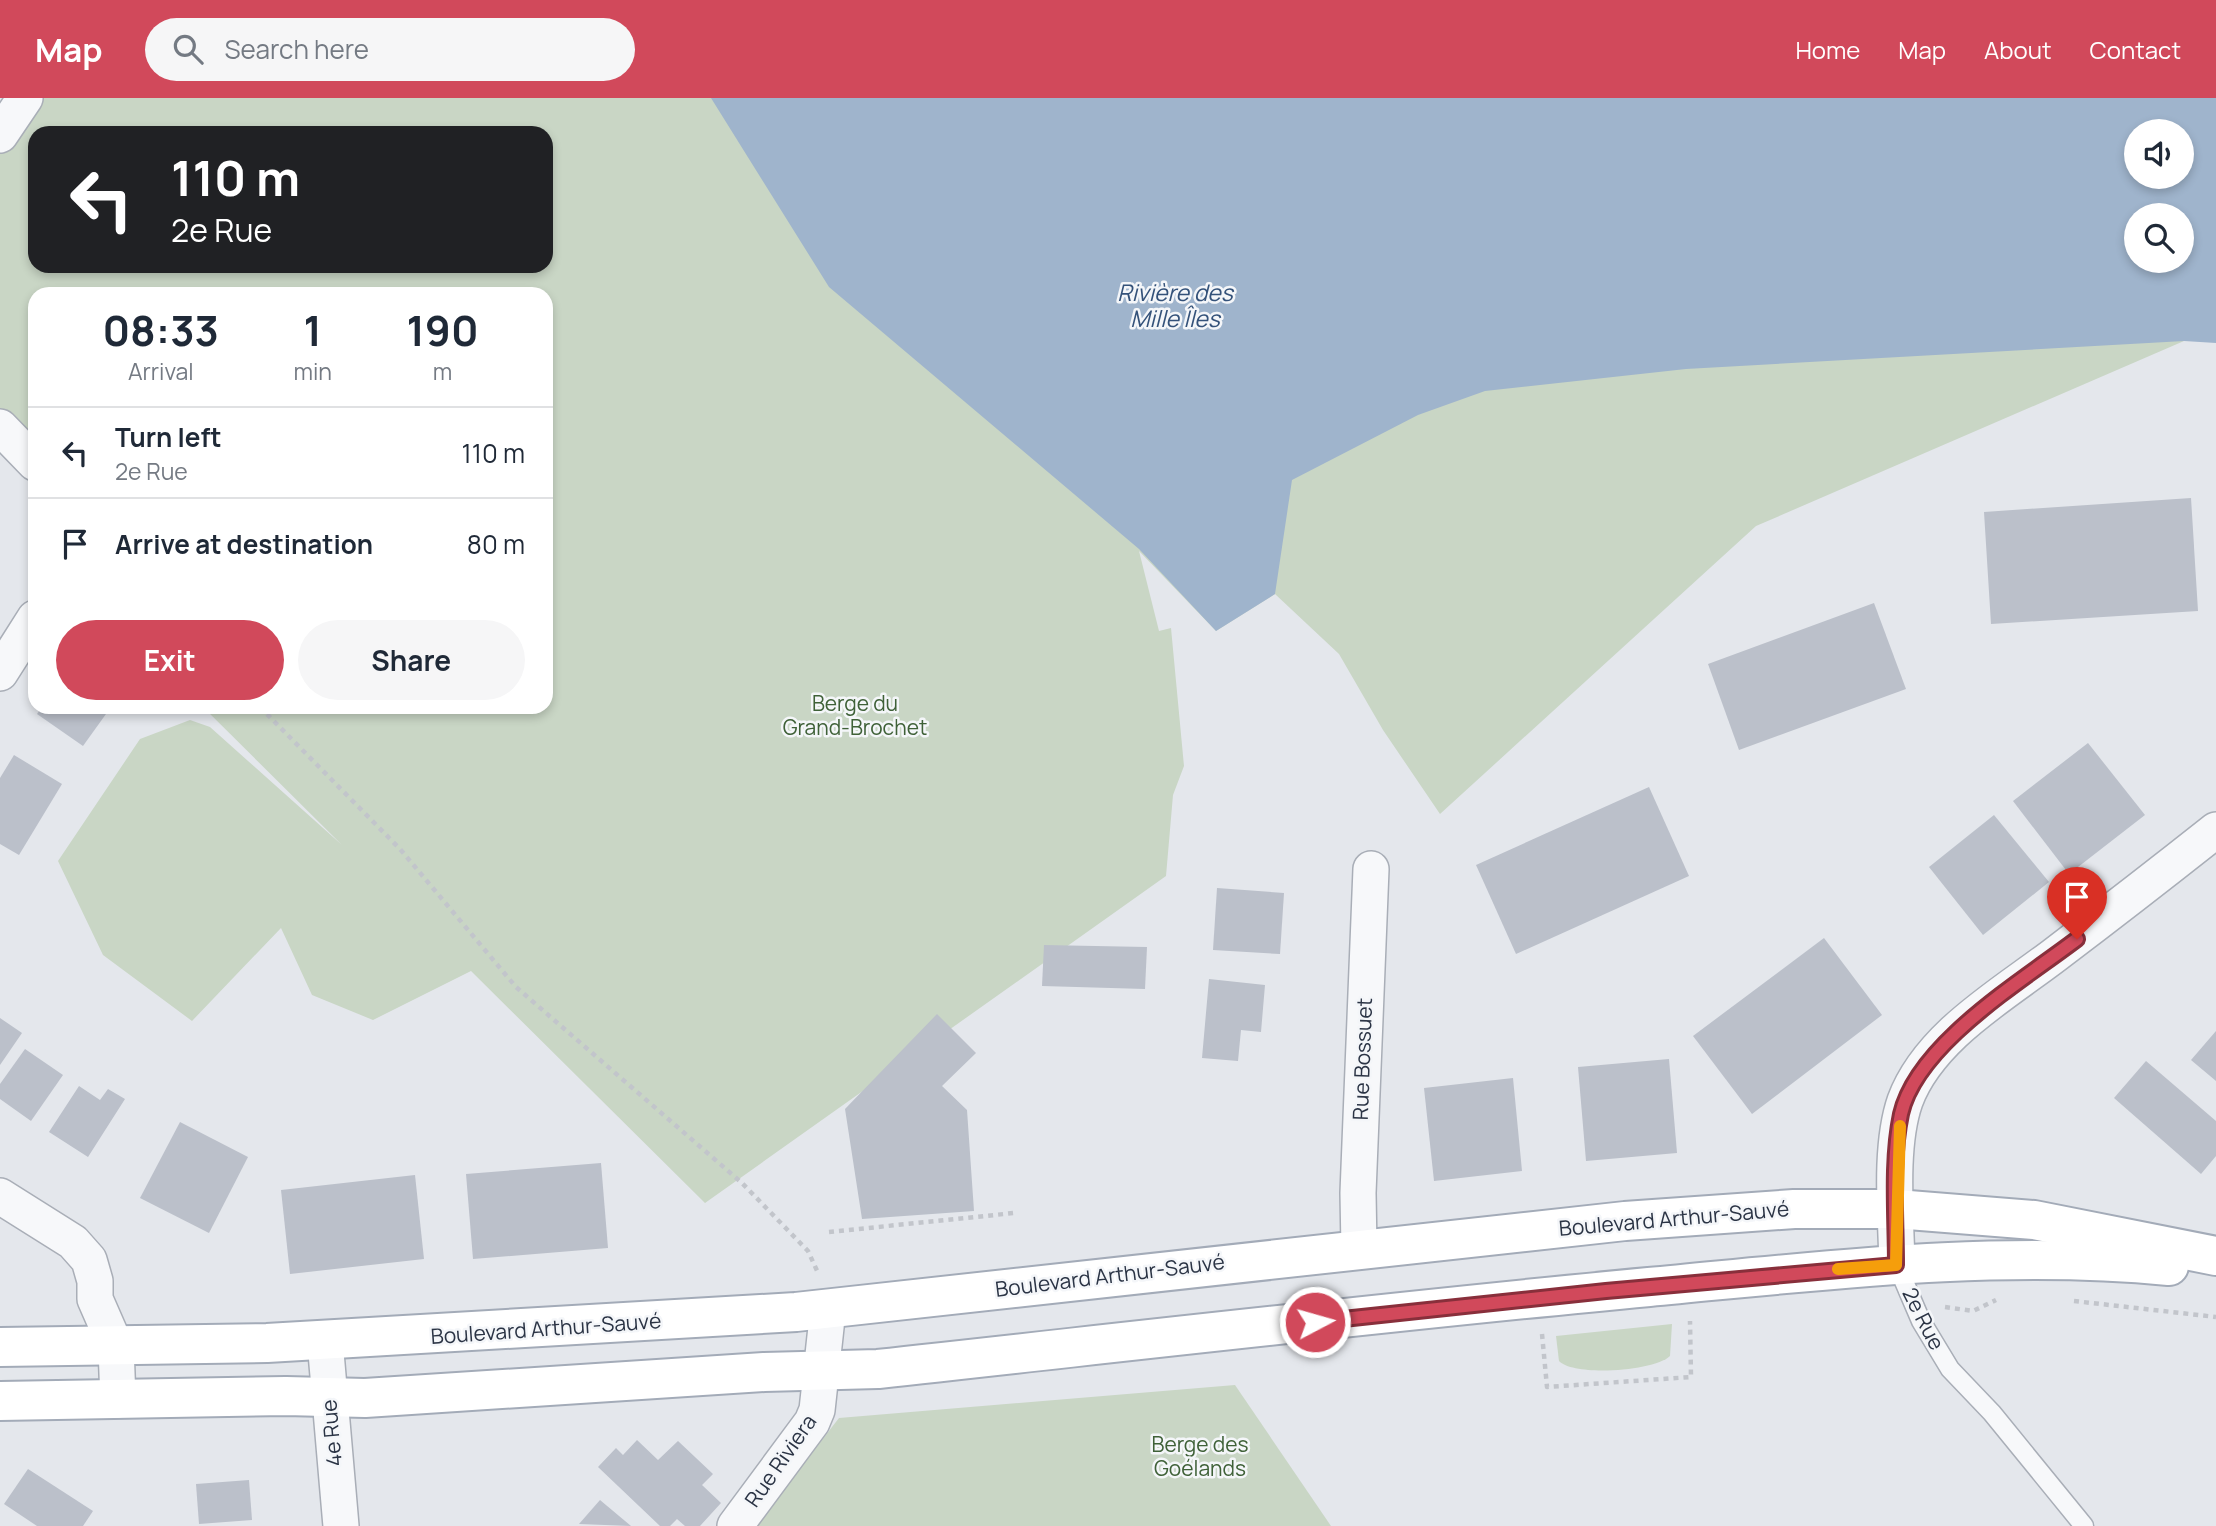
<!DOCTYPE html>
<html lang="en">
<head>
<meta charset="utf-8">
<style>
	:root { --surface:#fff; --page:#f6f6f7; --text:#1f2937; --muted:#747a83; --line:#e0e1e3; --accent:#d1495b }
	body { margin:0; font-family:Manrope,sans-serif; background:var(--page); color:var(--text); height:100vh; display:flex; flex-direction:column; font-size:26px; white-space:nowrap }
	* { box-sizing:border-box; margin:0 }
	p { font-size:23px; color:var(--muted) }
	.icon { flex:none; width:38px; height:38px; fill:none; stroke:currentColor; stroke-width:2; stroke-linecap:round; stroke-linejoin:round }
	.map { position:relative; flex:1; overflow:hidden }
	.sheet { position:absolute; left:28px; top:189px; width:525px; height:427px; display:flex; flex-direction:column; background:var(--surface); border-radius:21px; box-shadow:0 4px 10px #0003 }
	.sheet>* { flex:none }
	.hud { position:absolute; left:28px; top:28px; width:525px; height:147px; border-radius:21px; box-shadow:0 4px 10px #0003; background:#202124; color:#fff; overflow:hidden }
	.controls { position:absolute; left:2124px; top:21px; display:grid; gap:14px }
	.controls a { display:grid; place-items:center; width:70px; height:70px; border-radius:50%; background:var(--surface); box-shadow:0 4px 10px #0003; font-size:35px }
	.pin { position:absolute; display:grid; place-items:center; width:60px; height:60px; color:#fff; margin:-72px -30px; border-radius:50% 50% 50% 0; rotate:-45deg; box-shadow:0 0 7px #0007 }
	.pin .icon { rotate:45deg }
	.me { position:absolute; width:77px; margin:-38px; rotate:84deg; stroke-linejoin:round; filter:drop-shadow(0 0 5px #0008) }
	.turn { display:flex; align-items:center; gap:24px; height:147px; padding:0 28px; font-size:32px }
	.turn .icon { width:91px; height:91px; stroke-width:2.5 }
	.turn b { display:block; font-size:49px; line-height:60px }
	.eta { display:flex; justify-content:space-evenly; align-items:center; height:119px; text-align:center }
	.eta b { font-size:42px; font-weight:700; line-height:49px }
	.action { display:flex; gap:14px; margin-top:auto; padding:14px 28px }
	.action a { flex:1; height:80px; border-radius:42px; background:var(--accent); color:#fff; font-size:28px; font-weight:700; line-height:80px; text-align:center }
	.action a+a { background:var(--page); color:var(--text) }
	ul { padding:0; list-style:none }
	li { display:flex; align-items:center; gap:21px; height:91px; padding:0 28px; border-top:2px solid var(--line) }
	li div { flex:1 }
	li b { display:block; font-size:26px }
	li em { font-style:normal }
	header { display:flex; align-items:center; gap:42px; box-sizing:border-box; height:98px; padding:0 35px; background:var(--accent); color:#fff }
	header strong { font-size:33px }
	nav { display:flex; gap:38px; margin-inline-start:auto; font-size:24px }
	.search { width:490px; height:63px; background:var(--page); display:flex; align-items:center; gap:18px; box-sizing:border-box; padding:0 24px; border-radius:38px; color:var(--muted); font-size:26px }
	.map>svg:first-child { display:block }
	.green { fill:#c9d6c5; fill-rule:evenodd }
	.water { fill:#9fb4cc; fill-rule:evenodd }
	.building { fill:#bbc0ca }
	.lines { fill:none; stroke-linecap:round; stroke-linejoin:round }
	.service-casing { stroke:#a9aeb7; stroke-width:21 }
	.minor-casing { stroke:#a9aeb7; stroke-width:38 }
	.primary-casing { stroke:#a3abb8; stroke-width:42 }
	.path { stroke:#c2c5cb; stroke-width:4.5; stroke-dasharray:5 5; stroke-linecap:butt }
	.service { stroke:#f7f8fa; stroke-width:18 }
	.minor { stroke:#f7f8fa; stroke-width:35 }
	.primary { stroke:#fff; stroke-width:38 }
	.route-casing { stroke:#882f3b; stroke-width:18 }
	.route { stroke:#d1495b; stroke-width:12 }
	.slow { stroke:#f59e0b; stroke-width:12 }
	.labels { text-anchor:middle; stroke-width:5; stroke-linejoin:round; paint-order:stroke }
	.park-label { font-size:21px; fill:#3f6138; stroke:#f4f6f9 }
	.street-label { font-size:21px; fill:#2b3445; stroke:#f4f6f9 }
	.water-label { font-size:23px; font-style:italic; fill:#34527a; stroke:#f4f6f9 }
</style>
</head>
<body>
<header>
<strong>Map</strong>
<div class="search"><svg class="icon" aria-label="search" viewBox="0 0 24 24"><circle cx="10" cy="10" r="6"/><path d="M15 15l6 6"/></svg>Search here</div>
<nav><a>Home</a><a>Map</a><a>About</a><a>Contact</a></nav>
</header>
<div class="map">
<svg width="2216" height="1428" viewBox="0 0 2216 1428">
	<rect width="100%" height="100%" fill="#e4e7ec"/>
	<g class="green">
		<path d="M9,0h1877l298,243 -428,185 -316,288 -57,-84 -44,-76 -64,-60 -59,37 -77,-80 20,80 12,-3 13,138 -11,29 -7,81 -461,327 -234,-232 -98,49 -61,-25 -31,-67 -89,93 -89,-66 -45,-94 82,-122 50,-19 20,7 132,118 -139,-138h343v-413h-511v169l-35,-36v-325l6,1zM35,35h511v133h-511z"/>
		<path d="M1672,1226l-2,32c-15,15 -96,21 -111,5l-3,-25z"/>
		<path d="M1235,1287l96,141h-576l84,-108z"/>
	</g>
	<path class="water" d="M711,0h1505v245l-32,-2 -498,28 -201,22 -67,24 -126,65 -17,114 -59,37 -77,-82 -310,-262zM2137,33h45v46h-45zM2137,117h45v46h-45z"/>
	<g class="building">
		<path d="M2191,400l7,113 -207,13 -7,-112z"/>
		<path d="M1874,505l32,86 -167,61 -31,-86z"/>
		<path d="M42,609h69l-28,39 -46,-32z"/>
		<path d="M2088,645l57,72 -76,59 -56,-73z"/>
		<path d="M14,657l48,29 -43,71 -19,-11v-66z"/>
		<path d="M1649,689l40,89 -173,78 -40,-89z"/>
		<path d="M1994,717l55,67 -66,53 -54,-68z"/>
		<path d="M1217,790l67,5 -4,61 -67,-4z"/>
		<path d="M1824,840l58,77 -130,99 -59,-78z"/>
		<path d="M1044,847l103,2 -2,42 -103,-3z"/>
		<path d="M1209,881l56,6 -4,47 -20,-2 -3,31 -36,-3z"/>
		<path d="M937,916l39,39 -34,33 25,24 7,101 -112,8 -17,-110z"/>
		<path d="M0,920l22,15 -22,32z"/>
		<path d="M2216,933v50l-25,-21z"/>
		<path d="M25,951l38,26 -32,46 -31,-22v-15z"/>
		<path d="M1669,961l8,94 -91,8 -8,-94z"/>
		<path d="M2146,963l70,60v35l-15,18 -87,-76z"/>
		<path d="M1513,980l9,93 -88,10 -10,-93z"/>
		<path d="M79,988l21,14 8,-11 17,10 -37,58 -39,-25z"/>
		<path d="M180,1024l68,35 -39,76 -69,-35z"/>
		<path d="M601,1065l7,85 -135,11 -7,-85z"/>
		<path d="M415,1077l9,84 -134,15 -9,-84z"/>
		<path d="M637,1342l21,20 20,-19 35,33 -11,11 19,18 -21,23h-15l-8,-7 -7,7h-10l-62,-59 18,-19 7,7z"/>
		<path d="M28,1371l65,42 -10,15h-46l-33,-22z"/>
		<path d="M249,1382l3,40 -53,4 -3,-40z"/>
		<path d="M600,1402l31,26 -52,-2z"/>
	</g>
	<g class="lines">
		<g class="service-casing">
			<path id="service" d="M1897,1167l24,56 29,48 42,44 92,113"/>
		</g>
		<g class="minor-casing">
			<g id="minor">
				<path d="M0,37l25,-37"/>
				<path d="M0,329l35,36"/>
				<path d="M0,575l35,-55"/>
				<path d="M0,1098l73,46 16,18 6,21v18l21,48 2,53"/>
				<path d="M1359,1151l-1,-56 13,-324"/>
				<path d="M1897,1167c-1,-49 -8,-118 8,-164 24,-65 99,-107 151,-147 54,-41 107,-82 160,-124"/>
				<path d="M325,1243l16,185"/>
				<path d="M735,1428l77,-104 5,-12 11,-101"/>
			</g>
		</g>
		<g class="primary-casing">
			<g id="primary">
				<path d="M0,1249l267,-4 529,-31 829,-91 169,-12h102l138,11 182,36"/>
				<path d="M0,1303l286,-5 79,2 399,-26 114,-3c257,-28 514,-58 771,-82 173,-16 346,-38 520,-21"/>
			</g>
		</g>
		<g class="path">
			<path d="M260,609l140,142 116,138 226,196 66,68 11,24"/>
			<path d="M829,1134l185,-19"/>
			<path d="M2074,1203l142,16"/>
			<path d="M1945,1209l28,4 23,-11"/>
			<path d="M1542,1236l5,53 144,-10 -1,-56"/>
		</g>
		<use href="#service" class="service"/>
		<use href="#minor" class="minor"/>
		<use href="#primary" class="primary"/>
	</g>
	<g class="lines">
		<g class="route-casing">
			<path id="route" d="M1315,1224l291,-31 290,-26c0,-49 -5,-103 5,-151 16,-70 121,-133 176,-175"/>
		</g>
		<use href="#route" class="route"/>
		<path class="slow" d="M1838,1171l58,-4 4,-139"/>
	</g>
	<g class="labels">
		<g class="park-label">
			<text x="855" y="613">Berge du<tspan x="855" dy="24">Grand-Brochet</tspan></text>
			<text x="1200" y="1354">Berge des<tspan x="1200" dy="24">Goélands</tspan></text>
		</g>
		<g class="street-label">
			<text transform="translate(1363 961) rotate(-88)" y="7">Rue Bossuet</text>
			<text transform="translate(1674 1121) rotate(-5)" y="7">Boulevard Arthur-Sauvé</text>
			<text transform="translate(1110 1178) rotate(-7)" y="7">Boulevard Arthur-Sauvé</text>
			<text transform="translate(1923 1221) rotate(63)" y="7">2e Rue</text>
			<text transform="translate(546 1231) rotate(-4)" y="7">Boulevard Arthur-Sauvé</text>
			<text transform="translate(332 1335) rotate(-95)" y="7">4e Rue</text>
			<text transform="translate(781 1363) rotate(-55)" y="7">Rue Riviera</text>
		</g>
		<g class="water-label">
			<text x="1175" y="203">Rivière des<tspan x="1175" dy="26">Mille Îles</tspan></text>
		</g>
	</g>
</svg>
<div class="controls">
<a><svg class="icon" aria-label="sound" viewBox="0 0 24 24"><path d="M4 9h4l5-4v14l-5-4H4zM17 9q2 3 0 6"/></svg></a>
<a><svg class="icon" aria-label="search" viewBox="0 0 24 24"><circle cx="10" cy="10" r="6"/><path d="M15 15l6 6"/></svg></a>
</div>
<div class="pin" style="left:2077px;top:841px;background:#d93025"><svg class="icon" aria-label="arrive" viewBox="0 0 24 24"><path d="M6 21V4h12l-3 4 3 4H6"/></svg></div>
<svg class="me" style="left:1315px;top:1224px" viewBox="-20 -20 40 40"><circle r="17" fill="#d1495b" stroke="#fff" stroke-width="3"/><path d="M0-11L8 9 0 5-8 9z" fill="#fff"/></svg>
<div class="hud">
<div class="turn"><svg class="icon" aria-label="left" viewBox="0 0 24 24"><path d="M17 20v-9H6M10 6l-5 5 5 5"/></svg><div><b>110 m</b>2e Rue</div></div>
</div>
<section class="sheet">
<div class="eta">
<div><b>08:33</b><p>Arrival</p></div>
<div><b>1</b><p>min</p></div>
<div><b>190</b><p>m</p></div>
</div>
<ul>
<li><svg class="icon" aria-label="left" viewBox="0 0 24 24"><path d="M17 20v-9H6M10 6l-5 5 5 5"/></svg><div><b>Turn left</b><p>2e Rue</p></div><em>110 m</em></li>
<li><svg class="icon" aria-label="arrive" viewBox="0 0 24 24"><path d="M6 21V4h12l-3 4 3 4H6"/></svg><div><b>Arrive at destination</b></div><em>80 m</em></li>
</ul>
<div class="action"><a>Exit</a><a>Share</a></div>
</section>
</div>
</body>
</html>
